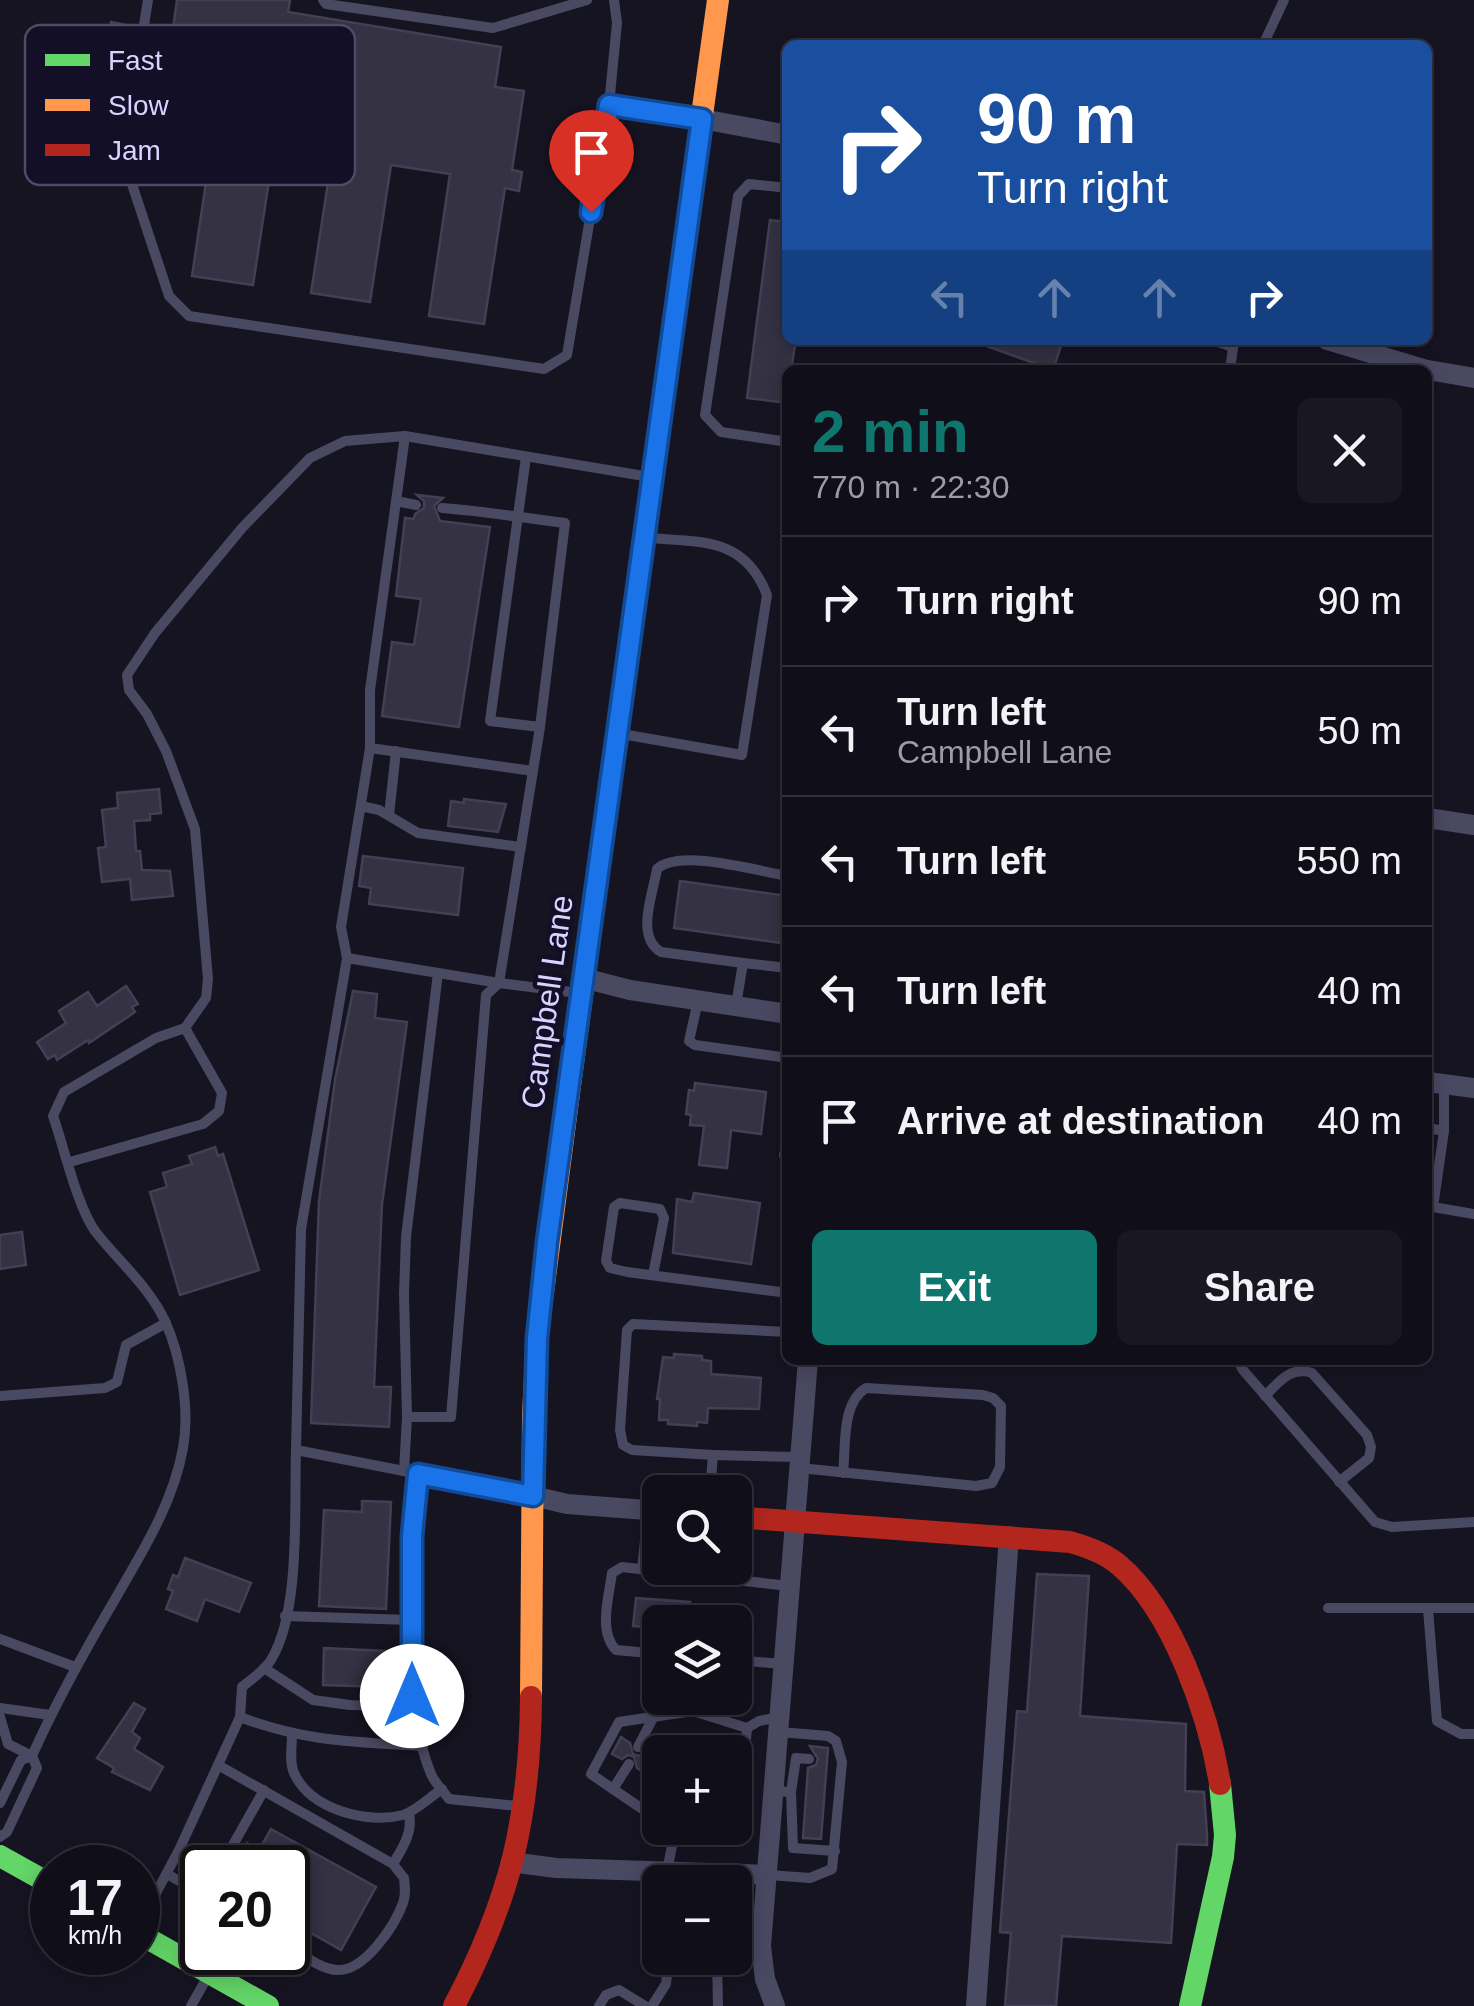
<!DOCTYPE html>
<html lang="en">
<head>
<meta charset="utf-8">
<style>
	:root { --surface:#100f19; --page:#191822; --text:#f1f3f6; --muted:#9c9ca2; --line:#302f38; --accent:#0f766e }
	body { margin:0; font-family:Helvetica,sans-serif; background:var(--page); color:var(--text); height:100vh; display:flex; flex-direction:column; font-size:38px; white-space:nowrap }
	* { box-sizing:border-box; margin:0 }
	p { font-size:32px; color:var(--muted) }
	.icon { flex:none; width:55px; height:55px; fill:none; stroke:currentColor; stroke-width:2; stroke-linecap:round; stroke-linejoin:round }
	.map { position:relative; flex:1; overflow:hidden }
	.drawer { position:absolute; left:782px; top:365px; width:650px; height:1000px; display:flex; flex-direction:column; background:var(--surface); border-radius:15px; box-shadow:0 5px 25px #0003,0 0 0 2px var(--line) }
	.drawer>* { flex:none }
	.guide { position:absolute; left:782px; top:40px; width:650px; height:305px; border-radius:15px; box-shadow:0 5px 25px #0003,0 0 0 2px var(--line); background:#1a4fa0; color:#fff; overflow:hidden }
	.buttons { position:absolute; left:642px; top:1475px; display:grid; gap:20px }
	.buttons a { display:grid; place-items:center; width:110px; height:110px; border-radius:15px; background:var(--surface); box-shadow:0 5px 25px #0003,0 0 0 2px var(--line); font-size:50px }
	.speed { position:absolute; left:30px; top:1845px; display:flex; gap:20px; font-size:50px; font-weight:700; text-align:center }
	.speed>* { display:grid; place-content:center; width:130px; height:130px; border-radius:50%; background:var(--surface); box-shadow:0 5px 25px #0003,0 0 0 2px var(--line); line-height:1 }
	.speed small { font-size:25px; font-weight:400 }
	.speed .limit { border:5px solid #111; border-radius:15px; background:#fff; color:#111 }
	.pin { position:absolute; display:grid; place-items:center; width:85px; height:85px; color:#fff; margin:-102px -42px; border-radius:50% 50% 50% 0; rotate:-45deg; box-shadow:0 0 10px #0007 }
	.pin .icon { rotate:45deg }
	.me { position:absolute; width:110px; margin:-55px; rotate:0deg; stroke-linejoin:round; filter:drop-shadow(0 0 8px #0008) }
	.turn { display:flex; align-items:center; gap:35px; height:210px; padding:0 30px; font-size:45px }
	.turn .icon { width:130px; height:130px; stroke-width:2.5 }
	.turn b { display:block; font-size:70px; line-height:85px }
	.lanes { display:flex; align-items:center; height:95px; padding:0 30px; background:#0003; justify-content:center; gap:50px; direction:ltr }
	.lanes .off { opacity:.35 }
	.round { display:grid; place-items:center; flex:none; width:105px; height:105px; border-radius:15px; background:var(--page) }
	.summary { display:flex; align-items:center; justify-content:space-between; height:170px; padding:0 30px }
	h1 { font-size:60px; font-weight:700; line-height:75px; color:var(--accent) }
	.primary-button { display:flex; gap:20px; margin-top:auto; padding:20px 30px }
	.primary-button a { flex:1; height:115px; border-radius:15px; background:var(--accent); color:#fff; font-size:40px; font-weight:700; line-height:115px; text-align:center }
	.primary-button a+a { background:var(--page); color:var(--text) }
	ul { padding:0; list-style:none }
	li { display:flex; align-items:center; gap:30px; height:130px; padding:0 30px; border-top:2px solid var(--line) }
	li div { flex:1 }
	li b { display:block; font-size:38px }
	li em { font-style:normal }
	.map>svg:first-child { display:block }
	.building { fill:#343243; stroke:#433f54; stroke-width:2.5 }
	.lines { fill:none; stroke-linecap:round; stroke-linejoin:round }
	.lane { stroke:#4a4962; stroke-width:10 }
	.street { stroke:#4a4962; stroke-width:20 }
	.fast { stroke:#63d668; stroke-width:22 }
	.slow { stroke:#ff974d; stroke-width:22 }
	.jam { stroke:#b3261e; stroke-width:22 }
	.route-casing { stroke:#114b97; stroke-width:25 }
	.route { stroke:#1a73e8; stroke-width:18 }
	.labels { text-anchor:middle; stroke-width:9; stroke-linejoin:round; paint-order:stroke }
	.street-label { font-size:32px; fill:#d9d4ff; stroke:#130f26 }
	.key { fill:#130f26; stroke:#4e4a67; stroke-width:2.5 }
	.key-label { font-size:28px; fill:#d9d4ff }
</style>
</head>
<body>
<div class="map">
<svg width="1474" height="2006" viewBox="0 0 1474 2006">
	<rect width="100%" height="100%" fill="#161421"/>
	<g class="building">
		<path d="M177,0h113l-2,12 213,35 -6,40 29,4 -12,79 10,2 -3,19 -14,-3 -21,136 -55,-8 21,-142 -59,-9 -21,137 -59,-9 21,-136 -58,-9 -21,137 -61,-9 17,-114 -57,-9 13,-81 13,2 5,-36 -11,-2z"/>
		<path d="M111,22l15,3 -3,22 -15,-2z"/>
		<path d="M770,220l18,2v118h8l-5,30h-3v33l-41,-5z"/>
		<path d="M970,340h93l-10,30z"/>
		<path d="M417,495l26,3 -9,8 6,15 50,6 -31,200 -77,-11 10,-74 22,3 7,-46 -25,-3 9,-78 9,1 1,-5 9,-6v-7z"/>
		<path d="M159,789l2,24 -11,1v6l-16,1 2,30h4l2,19 28,1 3,25 -41,4 -2,-21 -28,3 -4,-34 8,-1 -4,-37 16,-2 -1,-15z"/>
		<path d="M464,799l42,5 -8,28 -50,-6 3,-25 13,2z"/>
		<path d="M363,856l100,12 -5,47 -89,-11 2,-16 -12,-2z"/>
		<path d="M680,881l108,15v48l-114,-16z"/>
		<path d="M126,986l12,18 -6,3 3,5 -46,31 -1,-3 -31,20 -2,-5 -7,4 -11,-17 29,-19 -7,-12 29,-19 9,14z"/>
		<path d="M353,991l24,3 -2,24 32,4 -25,182 -8,183h17l-2,40 -78,-4 8,-222 16,-121z"/>
		<path d="M695,1083l71,9 -5,42 -30,-4 -4,38 -28,-3 5,-39 -14,-1 1,-10 -5,-1 3,-24 5,1z"/>
		<path d="M215,1147l3,9 5,-2 36,116 -79,25 -30,-103 17,-5 -4,-14 29,-9 -3,-8z"/>
		<path d="M694,1193l66,10 -9,61 -78,-11 4,-54 15,3z"/>
		<path d="M22,1232l4,33 -26,4v-34z"/>
		<path d="M674,1354l28,2v4l9,1v13l50,4 -2,31 -51,-1 -1,15 -10,-1v4l-29,-2v-4h-9l1,-21h-3l6,-42 11,1z"/>
		<path d="M362,1501l29,1 -5,107 -67,-3 5,-96 38,2z"/>
		<path d="M185,1558l66,25 -12,29 -34,-13 -8,22 -31,-12 7,-18 -5,-2 5,-14 5,2z"/>
		<path d="M1037,1574l52,2 -9,140 106,8 -1,67 19,1 3,43v10l-30,-1 -6,99 -109,-7 -6,70h-51l6,-73 -11,-1 17,-221 10,1z"/>
		<path d="M636,1598l54,4 -2,20h-28v6l-27,-2z"/>
		<path d="M324,1648l62,3 -2,36 -61,-2z"/>
		<path d="M134,1703l11,6 -13,23 8,6 -6,11 29,18 -13,23 -38,-18 2,-4 -17,-10z"/>
		<path d="M684,1735l16,9 -4,6 3,2h-39v36l-15,-9 2,-5 -10,-6 -3,-11 -6,-2 -6,4 -10,-5 9,-17 9,6 3,11 6,2 6,-4 11,6 13,-22 11,6z"/>
		<path d="M810,1746l18,2 -7,91 -18,-1 5,-70 8,-3 2,-6z"/>
		<path d="M271,1829l105,58 -35,63 -53,-30v-52h-40l3,-6 -11,-6 7,-13 12,7z"/>
	</g>
	<g class="lines">
		<g class="lane">
			<path d="M148,0l-25,157 46,139 20,20 355,53 23,-14 42,-250 8,-82 -3,-23"/>
			<path d="M323,0l3,4 167,24 94,-28"/>
			<path d="M1263,45l21,-45"/>
			<path d="M609,105l87,13"/>
			<path d="M788,188l-39,-4 -11,12 -33,219 16,17 67,10"/>
			<path d="M1212,340l21,7"/>
			<path d="M1230,370l4,-30"/>
			<path d="M396,501l20,4"/>
			<path d="M442,508c41,3 82,10 123,15l-25,204 -50,-6 36,-264"/>
			<path d="M540,727l-41,256 79,10"/>
			<path d="M622,734l120,21 25,-160c-22,-58 -66,-53 -119,-57"/>
			<path d="M370,748v-58l35,-254"/>
			<path d="M361,806l18,4 39,23 103,14"/>
			<path d="M389,815l7,-64"/>
			<path d="M347,958l-6,-31 29,-179 163,23"/>
			<path d="M743,963l-82,-11c-26,-15 -8,-58 -4,-83 23,-21 100,2 131,7"/>
			<path d="M499,983l-13,12 -35,422h-44l-3,54 123,24"/>
			<path d="M698,1001l-9,40 6,4 93,13"/>
			<path d="M736,1005l7,-42 45,5"/>
			<path d="M185,1028l21,-30 2,-19 -13,-150 -29,-78 -19,-37 -18,-24 -2,-15 28,-42 87,-105 68,-70 35,-17 60,-5 245,41"/>
			<path d="M1428,1128l16,3 -11,76 41,7"/>
			<path d="M1444,1131v-47"/>
			<path d="M788,1139l-4,16 4,3"/>
			<path d="M653,1275l11,-57 -4,-9 -40,-6 -6,4 -8,54 4,7 17,4 161,21"/>
			<path d="M1237,1360l6,10 132,152 17,5 82,-5"/>
			<path d="M0,1396l105,-8 12,-6 9,-37 40,-22"/>
			<path d="M1265,1396c14,-14 25,-30 47,-23l55,62 4,12 -2,11 -30,24"/>
			<path d="M407,1417l-3,-123 2,-57 32,-264"/>
			<path d="M713,1455l86,2"/>
			<path d="M800,1468l176,18 16,-3 8,-16 1,-61 -8,-8 -10,-3 -117,-7c-25,15 -20,59 -23,85"/>
			<path d="M404,1471l-108,-21 5,-221 46,-271 152,25"/>
			<path d="M418,1474c-8,81 -19,224 13,300 4,9 12,17 18,25l69,7"/>
			<path d="M710,1492l3,-37 -81,-5 -9,-5 -3,-15 7,-100 6,-6 155,8"/>
			<path d="M642,1570l6,-59"/>
			<path d="M1328,1608h146"/>
			<path d="M1428,1609l9,112 24,13h13"/>
			<path d="M285,1616l126,4"/>
			<path d="M0,1639l75,28"/>
			<path d="M660,1654l-44,-4c-18,-18 -7,-54 -4,-77l10,-6 167,19"/>
			<path d="M735,1660l48,4"/>
			<path d="M264,1668l49,32 37,5 64,1"/>
			<path d="M0,1708l50,7"/>
			<path d="M0,1717l8,27 24,12 5,12 -30,64 -7,5"/>
			<path d="M240,1717l2,-30c10,-8 23,-17 29,-27 30,-49 23,-152 25,-210"/>
			<path d="M292,1735c0,12 -3,27 2,38 17,37 73,51 109,42 13,-4 27,-18 39,-26"/>
			<path d="M638,1747l16,-31"/>
			<path d="M218,1765l175,99 11,14c1,9 2,17 -1,25 -8,22 -38,68 -65,67 -17,0 -36,-16 -50,-25"/>
			<path d="M613,1789l16,-25"/>
			<path d="M775,1791l16,1 2,56 42,3"/>
			<path d="M791,1792l5,-34 13,1"/>
			<path d="M0,1803l21,-43 11,-4c24,-54 52,-104 82,-155 28,-49 59,-97 69,-153 7,-38 -2,-92 -18,-127 -17,-36 -47,-60 -70,-90 -18,-25 -31,-84 -42,-115l11,-24 92,-54 29,-10 37,65 -3,18 -16,13 -133,38"/>
			<path d="M735,1809l6,-13 6,-68 12,-7 21,-4"/>
			<path d="M660,1821l-69,-47 28,-52 74,-11 54,17"/>
			<path d="M393,1864c10,-17 20,-31 16,-51"/>
			<path d="M220,1868l44,-78"/>
			<path d="M667,1871l8,-40 35,5 13,-8"/>
			<path d="M167,1874l35,20"/>
			<path d="M769,1875l41,3 22,-9 10,-107 -6,-21 -8,-5 -49,-4"/>
			<path d="M138,1927l41,-77 61,-133c65,25 115,25 183,29"/>
			<path d="M717,1958l1,48"/>
			<path d="M191,2006l17,-30"/>
			<path d="M599,2006l7,-11 13,-5 26,16"/>
			<path d="M652,2006l14,-22 3,-26"/>
		</g>
		<g class="street">
			<path d="M702,119l86,16"/>
			<path d="M1327,340l100,30"/>
			<path d="M1428,370l46,8"/>
			<path d="M1428,818l46,7"/>
			<path d="M583,978l47,12 158,24"/>
			<path d="M1428,1082l46,6"/>
			<path d="M533,1496l34,8 93,7"/>
			<path d="M511,1862l45,6 212,7"/>
			<path d="M775,2006l-10,-27 -4,-33 47,-586"/>
			<path d="M976,2006l33,-470"/>
		</g>
		<g class="fast">
			<path d="M571,1078l68,-509"/>
			<path d="M0,1856l52,29"/>
			<path d="M138,1933l130,73"/>
			<path d="M1190,2006l33,-149 2,-22 -5,-51"/>
		</g>
		<g class="slow">
			<path d="M639,569l79,-569"/>
			<path d="M531,1697l2,-282 4,-77 34,-260"/>
		</g>
		<g class="jam">
			<path d="M735,1517l335,25c18,5 35,11 49,23 54,46 90,151 101,219"/>
			<path d="M454,2006c56,-106 76,-188 77,-309"/>
		</g>
	</g>
	<g class="lines">
		<g class="route-casing">
			<path id="route" d="M412,1696v-160l6,-62 115,22 4,-158 10,-96 155,-1123 -93,-14 -18,107"/>
		</g>
		<use href="#route" class="route"/>
	</g>
	<g class="labels">
		<g class="street-label">
			<text transform="translate(547 1002) rotate(-82)" y="11">Campbell Lane</text>
		</g>
	</g>
	<rect x="25" y="25" width="330" height="160" rx="15" class="key"/>
	<rect x="45" y="54" width="45" height="12" fill="#63d668"/>
	<rect x="45" y="99" width="45" height="12" fill="#ff974d"/>
	<rect x="45" y="144" width="45" height="12" fill="#b3261e"/>
	<g class="key-label">
		<text x="108" y="70">Fast</text>
		<text x="108" y="115">Slow</text>
		<text x="108" y="160">Jam</text>
	</g>
</svg>
<div class="buttons">
<a><svg class="icon" aria-label="search" viewBox="0 0 24 24"><circle cx="10" cy="10" r="6"/><path d="M15 15l6 6"/></svg></a>
<a><svg class="icon" aria-label="layers" viewBox="0 0 24 24"><path d="M12 4l9 5-9 5-9-5zM3 14l9 5 9-5"/></svg></a>
<a>+</a>
<a>−</a>
</div>
<div class="speed"><div>17<small>km/h</small></div><div class="limit">20</div></div>
<div class="pin" style="left:591px;top:212px;background:#d93025"><svg class="icon" aria-label="arrive" viewBox="0 0 24 24"><path d="M6 21V4h12l-3 4 3 4H6"/></svg></div>
<svg class="me" style="left:412px;top:1696px" viewBox="-20 -20 40 40"><circle r="19" fill="#fff"/><path d="M0-13L10 11 0 6-10 11z" fill="#1a73e8"/></svg>
<div class="guide">
<div class="turn"><svg class="icon" aria-label="right" viewBox="0 0 24 24"><path d="M7 20v-9h11M14 6l5 5-5 5"/></svg><div><b>90 m</b>Turn right</div></div>
<div class="lanes"><svg class="icon off" aria-label="left" viewBox="0 0 24 24"><path d="M17 20v-9H6M10 6l-5 5 5 5"/></svg><svg class="icon off" aria-label="ahead" viewBox="0 0 24 24"><path d="M12 20V5M6 11l6-6 6 6"/></svg><svg class="icon off" aria-label="ahead" viewBox="0 0 24 24"><path d="M12 20V5M6 11l6-6 6 6"/></svg><svg class="icon" aria-label="right" viewBox="0 0 24 24"><path d="M7 20v-9h11M14 6l5 5-5 5"/></svg></div>
</div>
<section class="drawer">
<div class="summary"><div><h1>2 min</h1><p>770 m · 22:30</p></div><a class="round"><svg class="icon" aria-label="close" viewBox="0 0 24 24"><path d="M6 6l12 12M18 6L6 18"/></svg></a></div>
<ul>
<li><svg class="icon" aria-label="right" viewBox="0 0 24 24"><path d="M7 20v-9h11M14 6l5 5-5 5"/></svg><div><b>Turn right</b></div><em>90 m</em></li>
<li><svg class="icon" aria-label="left" viewBox="0 0 24 24"><path d="M17 20v-9H6M10 6l-5 5 5 5"/></svg><div><b>Turn left</b><p>Campbell Lane</p></div><em>50 m</em></li>
<li><svg class="icon" aria-label="left" viewBox="0 0 24 24"><path d="M17 20v-9H6M10 6l-5 5 5 5"/></svg><div><b>Turn left</b></div><em>550 m</em></li>
<li><svg class="icon" aria-label="left" viewBox="0 0 24 24"><path d="M17 20v-9H6M10 6l-5 5 5 5"/></svg><div><b>Turn left</b></div><em>40 m</em></li>
<li><svg class="icon" aria-label="arrive" viewBox="0 0 24 24"><path d="M6 21V4h12l-3 4 3 4H6"/></svg><div><b>Arrive at destination</b></div><em>40 m</em></li>
</ul>
<div class="primary-button"><a>Exit</a><a>Share</a></div>
</section>
</div>
</body>
</html>
